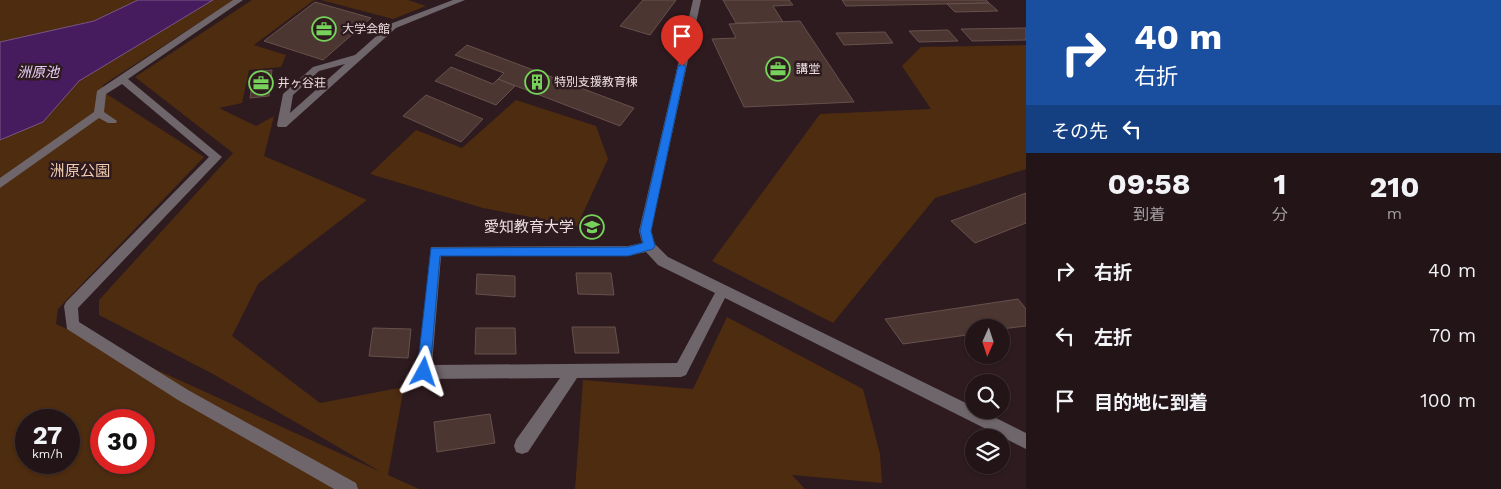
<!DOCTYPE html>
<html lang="ja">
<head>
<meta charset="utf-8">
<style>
	:root { --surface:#221417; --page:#2a1d20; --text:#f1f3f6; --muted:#a29ea1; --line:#3f3336 }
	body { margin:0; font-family:"Work Sans","Noto Sans JP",sans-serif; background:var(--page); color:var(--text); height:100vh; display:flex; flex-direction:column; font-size:19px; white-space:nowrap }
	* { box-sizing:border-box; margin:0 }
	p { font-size:16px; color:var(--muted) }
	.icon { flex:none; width:28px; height:28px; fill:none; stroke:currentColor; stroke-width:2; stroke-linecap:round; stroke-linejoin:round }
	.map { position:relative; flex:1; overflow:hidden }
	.side { display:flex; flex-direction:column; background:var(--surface); width:475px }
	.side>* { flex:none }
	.hud { background:#1a4fa0; color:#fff; overflow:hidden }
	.needle { width:32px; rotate:183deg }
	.controls { position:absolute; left:965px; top:319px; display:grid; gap:10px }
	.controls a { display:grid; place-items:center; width:45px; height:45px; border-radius:50%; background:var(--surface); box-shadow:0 1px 4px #0004,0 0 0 1px var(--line); font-size:25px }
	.speed { position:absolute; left:15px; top:409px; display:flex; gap:10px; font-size:25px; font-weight:700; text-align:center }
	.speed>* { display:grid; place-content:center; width:65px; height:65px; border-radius:50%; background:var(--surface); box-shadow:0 1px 4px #0004,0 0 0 1px var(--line); line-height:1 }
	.speed small { font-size:12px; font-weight:400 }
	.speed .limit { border:8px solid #d22; background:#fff; color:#111 }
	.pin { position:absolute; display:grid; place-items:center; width:42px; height:42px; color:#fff; margin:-51px -21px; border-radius:50% 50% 50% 0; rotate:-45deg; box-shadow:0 0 5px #0007 }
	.pin .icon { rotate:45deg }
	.me { position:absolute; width:55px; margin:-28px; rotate:5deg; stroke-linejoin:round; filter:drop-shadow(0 0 4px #0008) }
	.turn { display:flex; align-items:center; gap:18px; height:105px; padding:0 25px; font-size:22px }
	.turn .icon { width:65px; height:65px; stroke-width:2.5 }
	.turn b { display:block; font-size:35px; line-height:42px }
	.then { display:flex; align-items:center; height:48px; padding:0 25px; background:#0003; gap:10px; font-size:19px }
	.eta { display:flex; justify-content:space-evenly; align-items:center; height:85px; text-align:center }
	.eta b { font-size:30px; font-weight:700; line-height:35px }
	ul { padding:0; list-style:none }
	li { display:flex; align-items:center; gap:15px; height:65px; padding:0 25px }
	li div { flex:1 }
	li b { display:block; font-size:19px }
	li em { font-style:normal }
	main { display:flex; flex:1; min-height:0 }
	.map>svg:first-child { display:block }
	.green { fill:#4d2c10; fill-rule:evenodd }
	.water { fill:#471c5e; stroke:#795685 }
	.building { fill:#4c3632; stroke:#68514c }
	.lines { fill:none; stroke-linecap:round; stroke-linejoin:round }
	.minor { fill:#6f666c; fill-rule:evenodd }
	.route { fill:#1a73e8; stroke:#114b97 }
	.labels { text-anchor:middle; stroke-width:5; stroke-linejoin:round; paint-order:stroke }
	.far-poi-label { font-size:12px; fill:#eddfe1; stroke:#2e1b1f; text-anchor:start }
	.far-water-label { font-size:14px; font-style:italic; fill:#e3ccf3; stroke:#2e1b1f }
	.park-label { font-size:15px; fill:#f2ccaf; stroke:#2e1b1f }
	.poi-label { font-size:15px; fill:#eddfe1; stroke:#2e1b1f; text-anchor:end }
</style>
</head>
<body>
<main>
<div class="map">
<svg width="1026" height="489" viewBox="0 0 1026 489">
	<rect width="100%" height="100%" fill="#2e1b1f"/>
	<g class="green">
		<path d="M0,0h234l-131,85 2,8 99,64 -146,152 -2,15 325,148 -168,-98 -114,-59v-15l134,-147 -98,-76 117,-77h62l-60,45 32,10 -5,12 -32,3 -7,33 -23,5 37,18 18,-10 -10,40 103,44 -109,84 -26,52 88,67 84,-16 -16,88 31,14h-419zM26,420h43v42h-43zM101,420h43v42h-43z"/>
		<path d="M321,0h87l18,6 -33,13z"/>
		<path d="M1026,45v124l-91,29 -102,125 -121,-62 108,-147 111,-5 -29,-43 19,-19z"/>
		<path d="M516,100l80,26 12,33 -31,67 -94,-18 -113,-34 46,-44 46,18z"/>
		<path d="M727,317l136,72 17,65 2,29 -90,-8 13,14h-230l8,-109 110,9z"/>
	</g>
	<path class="water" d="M138,0h75l-134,81 -36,41 -43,18v-98l94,-21z"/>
	<g class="building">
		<path d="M643,0h33l-26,35 -30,-9z"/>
		<path d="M723,0h66l4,5 -20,1 10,16 -47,1z"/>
		<path d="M842,0h144l3,3 -143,3z"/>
		<path d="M315,2l56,16 -48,42 -59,-19z"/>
		<path d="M989,3l9,8 -43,1 -8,-8z"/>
		<path d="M800,21l54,81 -110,5 -32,-68 24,-1 -7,-14z"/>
		<path d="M1026,28v12l-54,1 -11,-12z"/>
		<path d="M948,30l10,11 -39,1 -10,-11z"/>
		<path d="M885,32l8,11 -49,2 -8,-12z"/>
		<path d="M467,45l167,63 -14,18 -122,-47 6,-6 -49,-18z"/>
		<path d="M451,67l42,17 5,-5 17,7 -19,19 -61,-24z"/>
		<path d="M272,70l-3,26 -19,2 4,-26z"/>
		<path d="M426,95l57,24 -22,23 -58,-26z"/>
		<path d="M1026,193v30l-51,20 -24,-22z"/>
		<path d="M576,273h35l3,22 -36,-1z"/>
		<path d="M477,274l38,2v21l-39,-3z"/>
		<path d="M1018,299l8,10v17l-25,3v-1h-27v6l-71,10 -18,-25z"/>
		<path d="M572,327h43l4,26h-44z"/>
		<path d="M373,328l38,1 -3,29 -39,-2z"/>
		<path d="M476,328h39l1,26h-41z"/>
		<path d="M490,414l5,29 -58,9 -3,-30z"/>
	</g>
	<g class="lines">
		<g class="minor">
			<path d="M233,0h10l-115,79 94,78 -144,151 1,14 109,68 168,93 2,6h-24l-156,-89 -111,-71 -3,-23 2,-4 143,-145 -87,-73 -16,10 -2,18 13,9 -1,2h-8l-9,-5 -99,70v-10l94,-66 3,-21z"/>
			<path d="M453,0h12l-69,28 -110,99h-8l-1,-2 6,-31 30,-27 42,-12 35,-31zM345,64l-55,49 3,-18 26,-24z"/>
			<path d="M693,0h8l-50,231 4,13 13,13 306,150v3h6l46,23v16l-301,-151 -39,77 -5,2 -104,1 -49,74 -6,2 -6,-2 -2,-6 2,-6 44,-62 -136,1 -5,-2 -2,-5 14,-125 197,-1 14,-3 -3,-12zM646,252l12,13 57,28 -38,70 -245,2 9,-109h187z"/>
		</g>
	</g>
	<path class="route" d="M682,64l4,2 -35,165 4,15 -2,3 -25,7h-188l-10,116 -2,4 -4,2 -5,-2 -2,-4 14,-124 197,-1 15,-4 -3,-12 38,-165z"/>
	<defs>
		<g id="office-ring" transform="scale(1.25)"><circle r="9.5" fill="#2e1b1f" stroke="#76d25a" stroke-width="1.5"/><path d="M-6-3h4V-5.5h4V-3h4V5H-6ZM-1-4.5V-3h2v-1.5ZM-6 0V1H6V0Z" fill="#76d25a"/></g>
		<g id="building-ring" transform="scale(1.25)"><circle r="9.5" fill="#2e1b1f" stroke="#76d25a" stroke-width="1.5"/><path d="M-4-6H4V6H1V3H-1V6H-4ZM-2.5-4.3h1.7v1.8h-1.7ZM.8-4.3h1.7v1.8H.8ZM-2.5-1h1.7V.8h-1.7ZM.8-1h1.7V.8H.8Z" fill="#76d25a"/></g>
		<g id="university-ring" transform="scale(1.25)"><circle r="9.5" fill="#2e1b1f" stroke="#76d25a" stroke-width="1.5"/><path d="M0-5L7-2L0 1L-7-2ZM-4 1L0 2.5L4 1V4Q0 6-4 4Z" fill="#76d25a"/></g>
	</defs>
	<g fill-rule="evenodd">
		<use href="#office-ring" x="324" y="29"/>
		<use href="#office-ring" x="778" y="69"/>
		<use href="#building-ring" x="537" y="82"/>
		<use href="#office-ring" x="261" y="83"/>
		<use href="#university-ring" x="592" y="227"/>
	</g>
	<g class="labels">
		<g class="far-poi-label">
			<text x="342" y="33">大学会館</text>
			<text x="796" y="73">講堂</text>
			<text x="554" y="86">特別支援教育棟</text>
			<text x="278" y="87">井ヶ谷荘</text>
		</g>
		<g class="far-water-label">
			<text x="38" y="77">洲原池</text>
		</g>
		<g class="park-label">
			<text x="80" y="176">洲原公園</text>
		</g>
		<g class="poi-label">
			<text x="574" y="232">愛知教育大学</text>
		</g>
	</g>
</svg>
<div class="controls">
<a><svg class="needle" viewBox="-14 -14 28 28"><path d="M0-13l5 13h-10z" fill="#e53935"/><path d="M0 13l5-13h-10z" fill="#a29ea1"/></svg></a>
<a><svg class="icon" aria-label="search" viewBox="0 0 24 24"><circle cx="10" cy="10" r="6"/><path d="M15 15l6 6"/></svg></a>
<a><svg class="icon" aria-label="layers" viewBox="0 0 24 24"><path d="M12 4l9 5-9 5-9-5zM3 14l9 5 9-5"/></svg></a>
</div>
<div class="speed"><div>27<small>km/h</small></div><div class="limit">30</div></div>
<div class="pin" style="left:682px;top:66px;background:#d93025"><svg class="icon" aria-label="arrive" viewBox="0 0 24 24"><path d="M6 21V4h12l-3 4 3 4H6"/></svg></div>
<svg class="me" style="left:424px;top:372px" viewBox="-20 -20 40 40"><path d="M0-17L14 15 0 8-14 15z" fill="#1a73e8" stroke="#fff" stroke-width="4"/></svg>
</div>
<section class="side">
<div class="hud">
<div class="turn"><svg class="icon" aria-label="right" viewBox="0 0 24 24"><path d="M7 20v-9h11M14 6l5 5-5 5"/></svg><div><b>40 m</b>右折</div></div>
<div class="then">その先<svg class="icon" aria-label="left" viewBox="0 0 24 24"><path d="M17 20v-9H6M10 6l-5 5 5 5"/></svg></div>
</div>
<div class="eta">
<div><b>09:58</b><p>到着</p></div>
<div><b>1</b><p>分</p></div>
<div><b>210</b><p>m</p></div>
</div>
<ul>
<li><svg class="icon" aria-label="right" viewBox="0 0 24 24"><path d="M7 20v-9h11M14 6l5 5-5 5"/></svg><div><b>右折</b></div><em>40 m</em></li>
<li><svg class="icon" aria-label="left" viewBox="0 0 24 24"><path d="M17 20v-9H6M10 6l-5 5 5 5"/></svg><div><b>左折</b></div><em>70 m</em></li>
<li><svg class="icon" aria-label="arrive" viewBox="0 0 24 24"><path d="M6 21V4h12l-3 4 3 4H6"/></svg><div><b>目的地に到着</b></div><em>100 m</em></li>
</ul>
</section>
</main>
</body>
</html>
